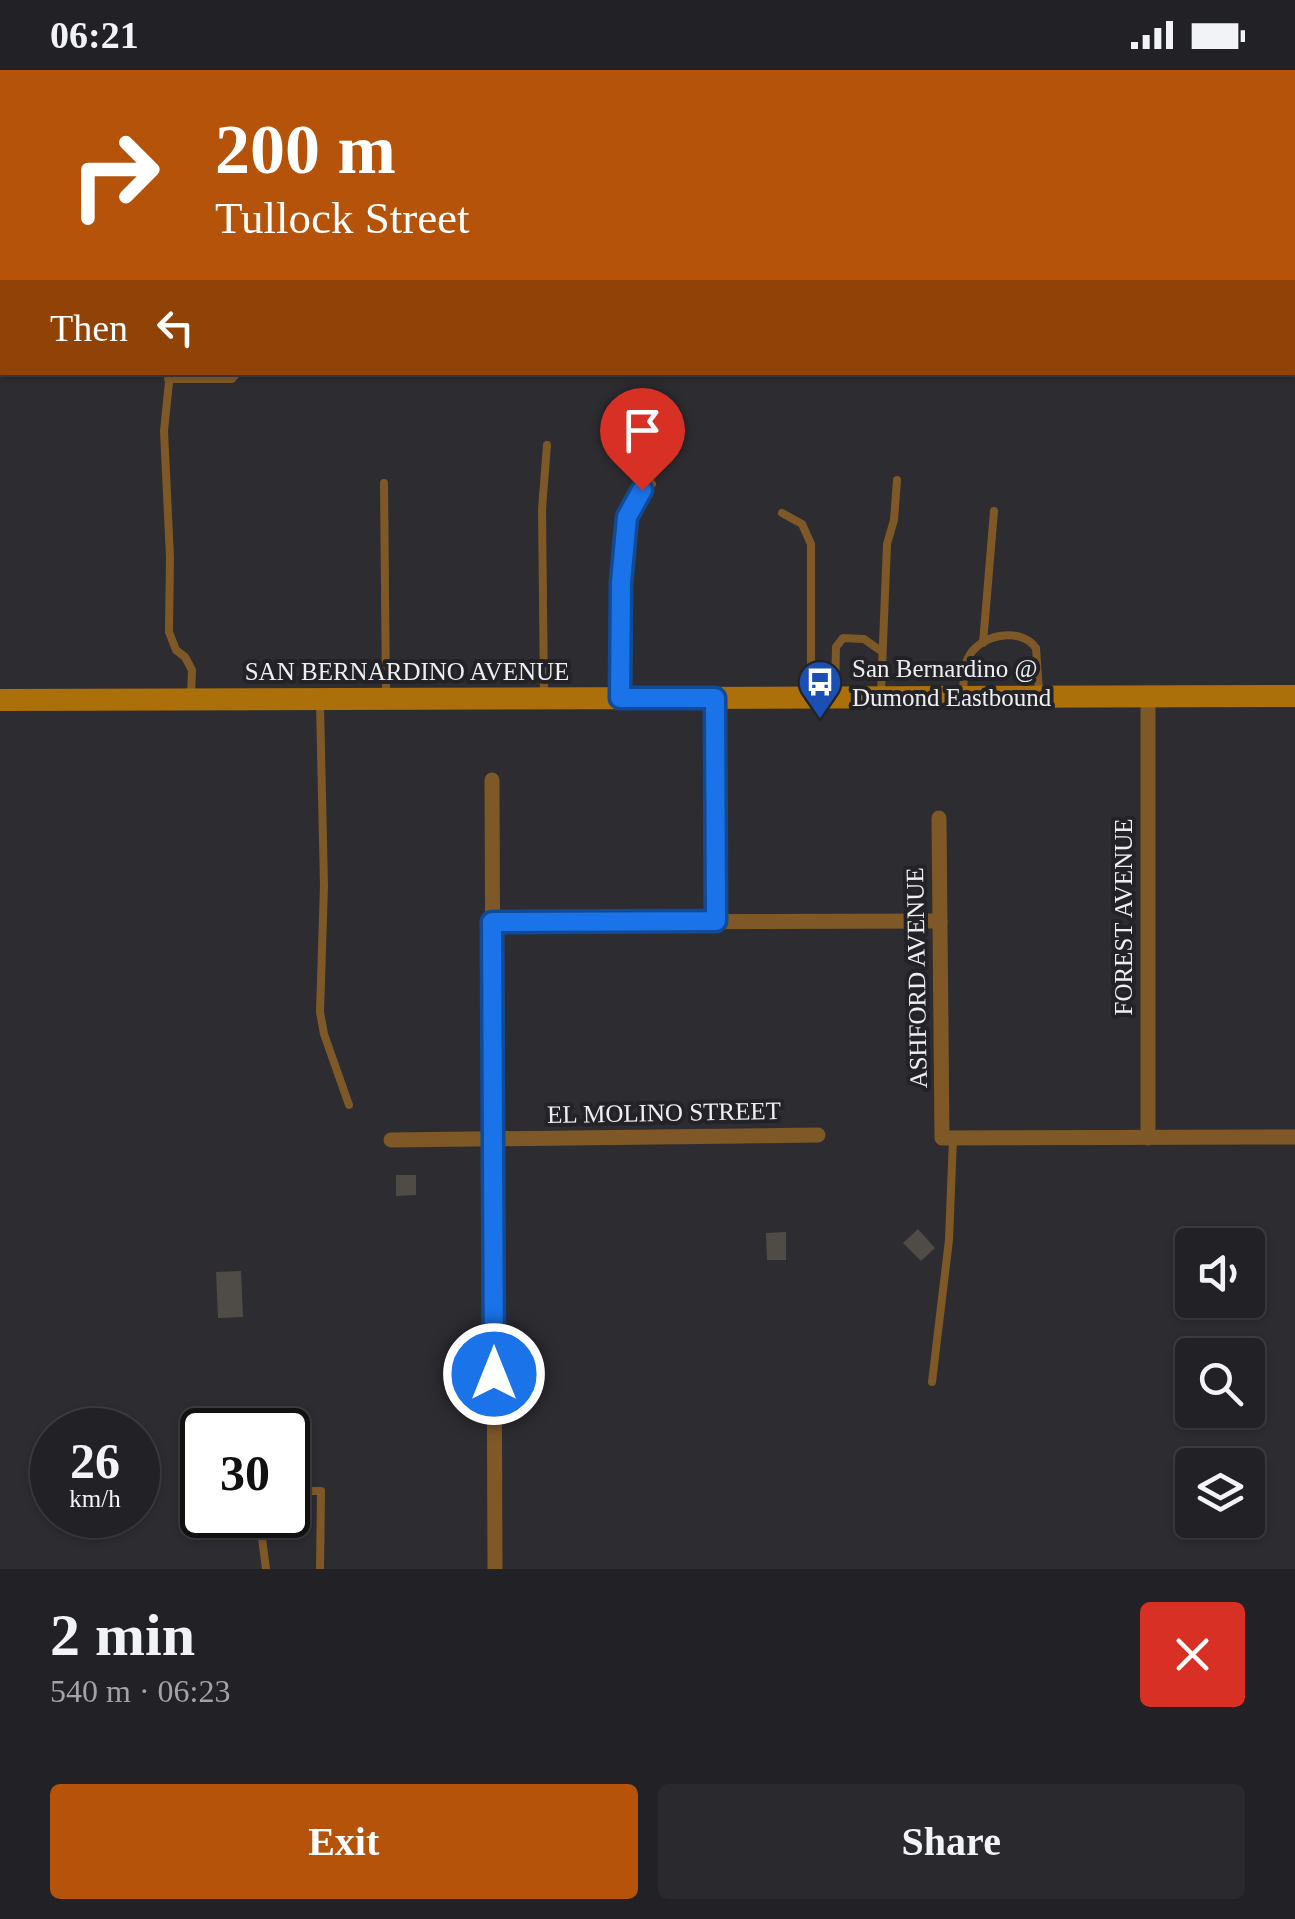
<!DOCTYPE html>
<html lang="en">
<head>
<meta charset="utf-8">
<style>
	:root { --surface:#222125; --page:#2a292d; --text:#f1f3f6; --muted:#a2a3a7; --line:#3f3e42; --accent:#b45309 }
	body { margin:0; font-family:Georgia,serif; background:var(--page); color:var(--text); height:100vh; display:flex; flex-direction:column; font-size:38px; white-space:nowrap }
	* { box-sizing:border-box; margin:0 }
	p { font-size:32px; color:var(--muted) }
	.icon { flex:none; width:55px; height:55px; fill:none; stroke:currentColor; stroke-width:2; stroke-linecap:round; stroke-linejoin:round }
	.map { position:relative; height:1499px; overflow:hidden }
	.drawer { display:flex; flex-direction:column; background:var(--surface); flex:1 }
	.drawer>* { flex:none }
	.top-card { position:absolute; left:0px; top:0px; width:1295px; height:305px; box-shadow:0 2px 8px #0004,0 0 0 2px var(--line); background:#b45309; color:#fff; overflow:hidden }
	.controls { position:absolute; left:1175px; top:1158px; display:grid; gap:20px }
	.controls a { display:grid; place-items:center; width:90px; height:90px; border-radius:10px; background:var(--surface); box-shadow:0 2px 8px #0004,0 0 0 2px var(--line); font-size:50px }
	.speed { position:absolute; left:30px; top:1338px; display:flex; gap:20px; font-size:50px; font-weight:700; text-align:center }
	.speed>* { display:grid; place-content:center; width:130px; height:130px; border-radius:50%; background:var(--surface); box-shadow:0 2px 8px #0004,0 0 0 2px var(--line); line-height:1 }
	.speed small { font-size:25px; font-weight:400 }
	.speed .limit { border:5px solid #111; border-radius:15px; background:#fff; color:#111 }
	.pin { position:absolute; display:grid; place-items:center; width:85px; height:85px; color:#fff; margin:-102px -42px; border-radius:50% 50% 50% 0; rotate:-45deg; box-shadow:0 0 10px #0007 }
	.pin .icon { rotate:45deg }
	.me { position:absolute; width:110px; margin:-55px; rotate:0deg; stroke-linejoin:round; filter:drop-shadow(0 0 8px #0008) }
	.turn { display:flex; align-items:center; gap:35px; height:210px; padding:0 50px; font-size:45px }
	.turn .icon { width:130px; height:130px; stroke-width:2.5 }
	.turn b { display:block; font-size:70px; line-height:85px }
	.then { display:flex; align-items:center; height:95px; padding:0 50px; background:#0003; gap:20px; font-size:38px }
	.round { display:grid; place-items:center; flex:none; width:105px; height:105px; border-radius:10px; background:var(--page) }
	.overview { display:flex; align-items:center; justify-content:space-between; height:170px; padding:0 50px }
	h1 { font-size:60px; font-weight:700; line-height:75px }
	.primary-button { display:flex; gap:20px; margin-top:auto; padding:20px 50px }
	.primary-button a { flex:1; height:115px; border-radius:10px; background:var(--accent); color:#fff; font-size:40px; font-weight:700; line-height:115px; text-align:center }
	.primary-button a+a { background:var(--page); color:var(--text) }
	.status { display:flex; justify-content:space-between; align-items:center; height:70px; padding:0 50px; background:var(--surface); direction:ltr }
	.status svg { height:28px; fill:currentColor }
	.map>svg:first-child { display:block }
	.building { fill:#4f4b47 }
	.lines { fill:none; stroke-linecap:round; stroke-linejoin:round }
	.service { stroke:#7e5927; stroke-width:8 }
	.minor { stroke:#7e5927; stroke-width:15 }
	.secondary { stroke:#ab7009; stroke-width:22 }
	.route-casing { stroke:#114b97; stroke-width:25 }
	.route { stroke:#1a73e8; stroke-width:18 }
	.labels { text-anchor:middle; stroke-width:8; stroke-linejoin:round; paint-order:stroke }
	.poi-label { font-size:25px; fill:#eeeef1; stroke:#232327; text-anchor:start }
	.street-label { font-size:25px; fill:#eeeef1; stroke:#232327 }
</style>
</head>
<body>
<div class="status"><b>06:21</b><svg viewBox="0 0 49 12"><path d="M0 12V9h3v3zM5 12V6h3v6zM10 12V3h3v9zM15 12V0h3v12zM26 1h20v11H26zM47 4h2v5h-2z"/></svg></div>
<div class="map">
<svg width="1295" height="1499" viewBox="0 0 1295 1499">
	<rect width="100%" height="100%" fill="#2d2c31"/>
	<g class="building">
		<path d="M396,1105h20v20l-20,1z"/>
		<path d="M918,1159l17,19 -14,13 -18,-18z"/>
		<path d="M786,1162v28h-19l-1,-27z"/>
		<path d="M241,1201l2,46 -25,1 -2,-46z"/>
		<rect x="1186" y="1340" width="28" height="12"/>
	</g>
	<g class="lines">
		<g class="service">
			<path d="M753,0v2"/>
			<path d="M1239,2v-2"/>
			<path d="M170,302l-6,59 6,126 -1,75 7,18 9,7 7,13 -1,25"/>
			<path d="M168,309h64l6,-7"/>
			<path d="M384,413l2,211"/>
			<path d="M782,443l20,11 9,20v149"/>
			<path d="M983,573l11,-132"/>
			<path d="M835,623l1,-46 7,-9 21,1 17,12"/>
			<path d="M881,623l6,-149 7,-24 3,-40"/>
			<path d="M963,623c1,-10 0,-24 4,-33 11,-26 53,-34 69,-12l3,44"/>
			<path d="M544,624l-2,-185 5,-64"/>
			<path d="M619,624l2,-111 6,-66 15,-27 10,-6"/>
			<path d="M320,634l4,182 -4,126 4,22 25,71"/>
			<path d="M932,1312l17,-142 4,-102"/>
			<path d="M288,1421h33l-1,78"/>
			<path d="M259,1445l7,54"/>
		</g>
		<g class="minor">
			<path d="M715,628l1,223"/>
			<path d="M492,710l3,789"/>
			<path d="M939,748l3,320 353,-1"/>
			<path d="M492,852l448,-1"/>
			<path d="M1148,1068v-442"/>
			<path d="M391,1070l427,-5"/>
		</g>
		<path class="secondary" d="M0,630l1295,-4"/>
	</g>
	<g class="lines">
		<g class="route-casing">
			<path id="route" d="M494,1304l-2,-452 224,-1 -1,-223h-95l1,-115 6,-66 15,-27"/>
		</g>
		<use href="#route" class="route"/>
	</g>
	<defs>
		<g id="bus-pin" transform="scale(2.25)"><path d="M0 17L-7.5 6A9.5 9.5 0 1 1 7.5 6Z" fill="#1a4fb4" stroke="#232327"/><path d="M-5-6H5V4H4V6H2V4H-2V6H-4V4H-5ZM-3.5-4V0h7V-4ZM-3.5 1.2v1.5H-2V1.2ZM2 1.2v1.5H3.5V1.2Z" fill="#fff"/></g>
	</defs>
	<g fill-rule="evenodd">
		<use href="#bus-pin" x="820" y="612"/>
	</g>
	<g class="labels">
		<g class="poi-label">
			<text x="852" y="607">San Bernardino @<tspan x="852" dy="29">Dumond Eastbound</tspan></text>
		</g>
		<g class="street-label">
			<text x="407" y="610">SAN BERNARDINO AVENUE</text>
			<text transform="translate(1123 847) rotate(-90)" y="9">FOREST AVENUE</text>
			<text transform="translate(916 908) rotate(-91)" y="9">ASHFORD AVENUE</text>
			<text transform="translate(664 1042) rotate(-1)" y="9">EL MOLINO STREET</text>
		</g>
	</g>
</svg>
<div class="controls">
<a><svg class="icon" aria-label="sound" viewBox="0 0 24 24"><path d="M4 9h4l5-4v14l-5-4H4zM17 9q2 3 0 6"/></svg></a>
<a><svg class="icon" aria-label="search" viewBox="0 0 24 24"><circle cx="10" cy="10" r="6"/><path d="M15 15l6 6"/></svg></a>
<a><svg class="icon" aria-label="layers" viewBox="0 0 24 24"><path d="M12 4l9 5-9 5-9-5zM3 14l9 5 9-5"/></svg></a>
</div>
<div class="speed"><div>26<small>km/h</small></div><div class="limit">30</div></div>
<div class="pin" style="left:642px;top:420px;background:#d93025"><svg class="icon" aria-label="arrive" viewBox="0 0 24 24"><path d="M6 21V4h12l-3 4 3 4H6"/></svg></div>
<svg class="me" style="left:494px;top:1304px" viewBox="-20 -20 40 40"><circle r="17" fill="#1a73e8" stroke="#fff" stroke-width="3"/><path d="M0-11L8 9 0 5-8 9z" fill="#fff"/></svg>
<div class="top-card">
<div class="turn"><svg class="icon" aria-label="right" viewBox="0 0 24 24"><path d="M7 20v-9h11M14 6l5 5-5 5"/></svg><div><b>200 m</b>Tullock Street</div></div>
<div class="then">Then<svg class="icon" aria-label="left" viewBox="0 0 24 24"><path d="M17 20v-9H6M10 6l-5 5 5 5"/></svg></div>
</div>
</div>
<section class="drawer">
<div class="overview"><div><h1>2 min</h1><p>540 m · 06:23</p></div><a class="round" style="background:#d93025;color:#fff"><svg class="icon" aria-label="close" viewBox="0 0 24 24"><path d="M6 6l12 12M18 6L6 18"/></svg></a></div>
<div class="primary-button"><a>Exit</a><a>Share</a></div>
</section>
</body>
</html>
